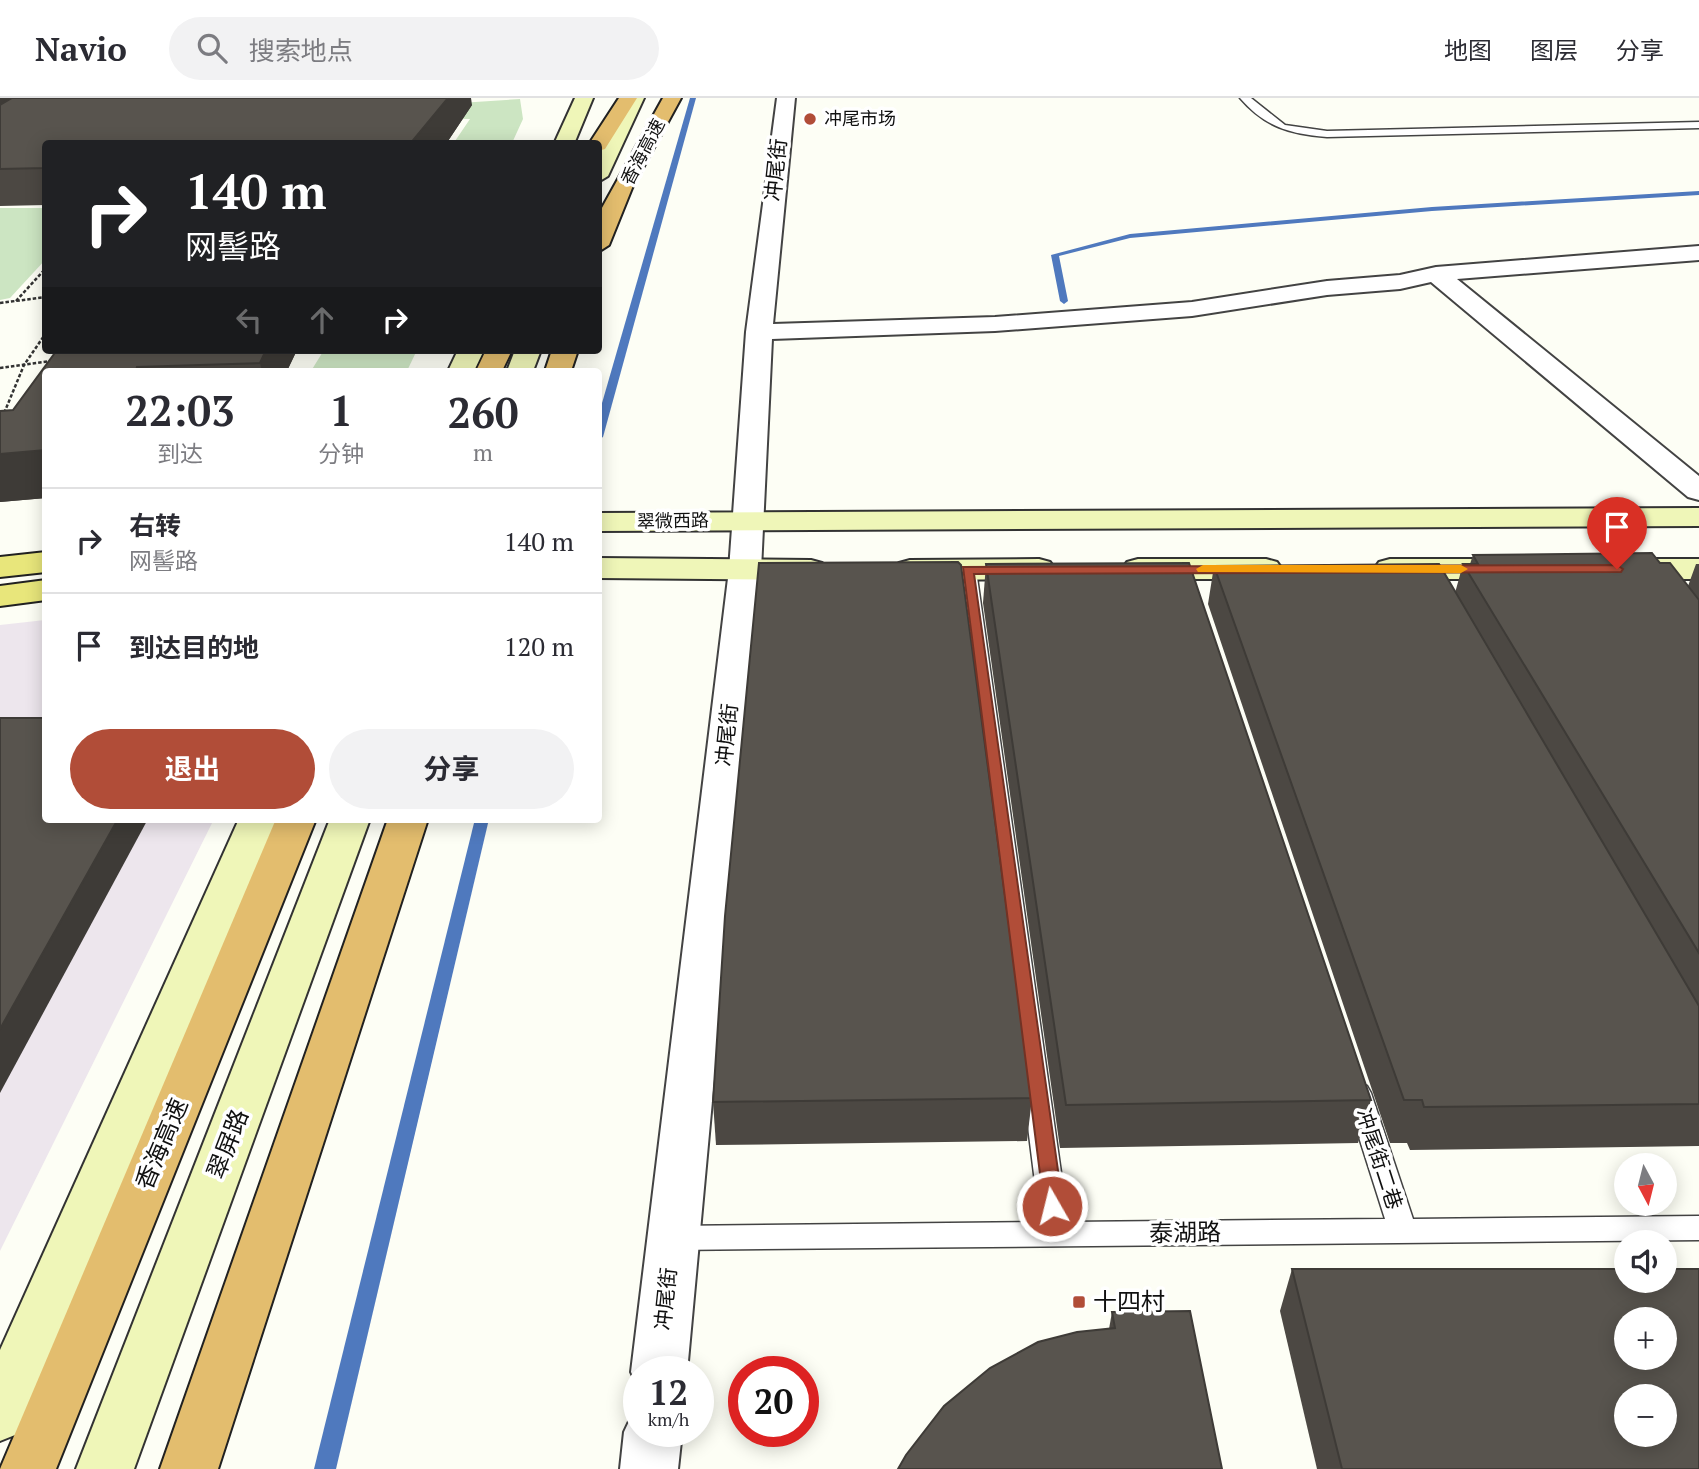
<!DOCTYPE html>
<html lang="zh">
<head>
<meta charset="utf-8">
<style>
	:root { --surface:#fff; --page:#f2f2f3; --text:#2b2b33; --muted:#7c7c81; --line:#e1e1e2; --accent:#b14d38 }
	body { margin:0; font-family:"PT Serif","Noto Sans SC",serif; background:var(--page); color:var(--text); height:100vh; display:flex; flex-direction:column; font-size:26px; white-space:nowrap }
	* { box-sizing:border-box; margin:0 }
	p { font-size:23px; color:var(--muted) }
	.icon { flex:none; width:38px; height:38px; fill:none; stroke:currentColor; stroke-width:2; stroke-linecap:round; stroke-linejoin:round }
	.map { position:relative; flex:1; overflow:hidden }
	.side { position:absolute; left:42px; top:270px; width:560px; height:455px; display:flex; flex-direction:column; background:var(--surface); border-radius:7px; box-shadow:0 4px 18px #0003 }
	.side>* { flex:none }
	.banner { position:absolute; left:42px; top:42px; width:560px; height:214px; border-radius:7px; box-shadow:0 4px 18px #0003; background:#202124; color:#fff; overflow:hidden }
	.needle { width:46px; rotate:173deg }
	.fabs { position:absolute; left:1614px; top:1055px; display:grid; gap:14px }
	.fabs a { display:grid; place-items:center; width:63px; height:63px; border-radius:50%; background:var(--surface); box-shadow:0 4px 18px #0003; font-size:35px }
	.speed { position:absolute; left:623px; top:1258px; display:flex; gap:14px; font-size:35px; font-weight:700; text-align:center }
	.speed>* { display:grid; place-content:center; width:91px; height:91px; border-radius:50%; background:var(--surface); box-shadow:0 4px 18px #0003; line-height:1 }
	.speed small { font-size:18px; font-weight:400 }
	.speed .limit { border:10px solid #d22; background:#fff; color:#111 }
	.pin { position:absolute; display:grid; place-items:center; width:60px; height:60px; color:#fff; margin:-72px -30px; border-radius:50% 50% 50% 0; rotate:-45deg; box-shadow:0 0 7px #0007 }
	.pin .icon { rotate:45deg }
	.me { position:absolute; width:77px; margin:-38px; rotate:352deg; stroke-linejoin:round; filter:drop-shadow(0 0 5px #0008) }
	.turn { display:flex; align-items:center; gap:24px; height:147px; padding:0 28px; font-size:32px }
	.turn .icon { width:91px; height:91px; stroke-width:2.5 }
	.turn b { display:block; font-size:49px; line-height:60px }
	.lanes { display:flex; align-items:center; height:66px; padding:0 28px; background:#0003; justify-content:center; gap:35px; direction:ltr }
	.lanes .off { opacity:.35 }
	.eta { display:flex; justify-content:space-evenly; align-items:center; height:119px; text-align:center }
	.eta b { font-size:42px; font-weight:700; line-height:49px }
	.primary-button { display:flex; gap:14px; margin-top:auto; padding:14px 28px }
	.primary-button a { flex:1; height:80px; border-radius:42px; background:var(--accent); color:#fff; font-size:28px; font-weight:700; line-height:80px; text-align:center }
	.primary-button a+a { background:var(--page); color:var(--text) }
	ul { padding:0; list-style:none }
	li { display:flex; align-items:center; gap:21px; height:105px; padding:0 28px; border-top:2px solid var(--line) }
	li div { flex:1 }
	li b { display:block; font-size:26px }
	li em { font-style:normal }
	header { display:flex; align-items:center; gap:42px; box-sizing:border-box; height:98px; padding:0 35px; background:var(--surface); border-bottom:2px solid var(--line) }
	header strong { font-size:33px }
	nav { display:flex; gap:38px; margin-inline-start:auto; font-size:24px }
	.search { width:490px; height:63px; background:var(--page); display:flex; align-items:center; gap:18px; box-sizing:border-box; padding:0 24px; border-radius:38px; color:var(--muted); font-size:26px }
	.map>svg:first-child { display:block }
	.industrial { fill:#ede6ed }
	.green { fill:#cce5c2 }
	.lines { fill:none; stroke-linecap:round; stroke-linejoin:round }
	.stream { fill:#4f79be; fill-rule:evenodd }
	.lane-casing { stroke:#434343; stroke-width:3 }
	.street-casing { stroke:#434343; stroke-width:4 }
	.secondary-casing { stroke:#323232; stroke-width:4 }
	.primary-casing { stroke:#212121; stroke-width:4 }
	.highway-casing { stroke:#212121; stroke-width:4 }
	.path { stroke:#323232; stroke-width:2.5; stroke-dasharray:3.5 2; stroke-linecap:butt }
	.lane { fill:#fff; fill-rule:evenodd }
	.street { fill:#fff; fill-rule:evenodd }
	.secondary { fill:#eff6b8; fill-rule:evenodd }
	.primary { fill:#e8e67b; fill-rule:evenodd }
	.highway { fill:#e3bd6e; fill-rule:evenodd }
	.wall { fill:#4c4843 }
	.shaded-wall { fill:#3e3b37 }
	.building { fill:#58544e; stroke:#3e3b37; stroke-width:2; fill-rule:evenodd }
	.route { fill:#b14d38; stroke:#733224; stroke-width:2 }
	.slow { fill:#f59e0b }
	.poi-dot { fill:#b14d38; stroke:#fff; stroke-width:2.5 }
	.labels { text-anchor:middle; stroke-width:7; stroke-linejoin:round; paint-order:stroke }
	.far-poi-label { font-size:18px; fill:#101010; stroke:#fff; text-anchor:start }
	.far-street-label { font-size:18px; fill:#101010; stroke:#fff }
	.street-label { font-size:21px; fill:#101010; stroke:#fff }
	.near-street-label { font-size:24px; fill:#101010; stroke:#fff }
	.near-poi-label { font-size:24px; fill:#101010; stroke:#fff; text-anchor:start }
</style>
</head>
<body>
<header>
<strong>Navio</strong>
<div class="search"><svg class="icon" aria-label="search" viewBox="0 0 24 24"><circle cx="10" cy="10" r="6"/><path d="M15 15l6 6"/></svg>搜索地点</div>
<nav><a>地图</a><a>图层</a><a>分享</a></nav>
</header>
<div class="map">
<svg width="1699" height="1371" viewBox="0 0 1699 1371">
	<rect width="100%" height="100%" fill="#fdfef5"/>
	<path class="industrial" d="M45,522l1,199h168l-214,432v-626z"/>
	<g class="green">
		<path d="M520,1l3,20 -11,24 -59,1 17,-25 -229,-2z"/>
		<path d="M0,110h45l1,51 -36,39 -10,2z"/>
		<path d="M324,252h93l-10,21h-96z"/>
	</g>
	<g class="lines">
		<g class="stream">
			<path d="M690,0h6l-93,339 -5,3v-23z"/>
			<path d="M1699,93v4l-267,16 -302,27 -71,18 9,45 -4,3 -4,-3 -9,-46 79,-21 302,-27z"/>
			<path d="M475,721h14l-153,650h-22z"/>
		</g>
		<g class="lane-casing">
			<g id="lane">
				<path d="M1240,0h11l34,27 42,6 372,-9v6l-372,9c-37,-3 -62,-10 -87,-39z"/>
				<path d="M967,467l9,5 92,652 317,-3 -40,-126 4,-7 9,-3 9,3 4,7 42,126 286,-3v24l-1027,10 -10,-3 -4,-9 4,-9 10,-3 368,-4 -82,-652z"/>
			</g>
		</g>
		<g class="street-casing">
			<g id="street">
				<path d="M777,0h18l-22,226 222,-7 197,-15 135,-21 73,-6 36,-8 263,-21v14l-242,19 242,197v24l-11,-3 -257,-215 -31,7 -73,6 -135,21 -197,15 -223,8 -11,231 -74,802h-48v17l-8,-17 98,-802 17,-238z"/>
				<path d="M639,1312v22h43l-4,37h-58l4,-37 9,-19z"/>
			</g>
		</g>
		<g class="secondary-casing">
			<g id="secondary">
				<path d="M575,0h18l-19,46h-20z"/>
				<path d="M626,0h18l-36,78 -10,6v-28z"/>
				<path d="M458,252h26l-10,21h-26z"/>
				<path d="M515,252h26l-8,21h-26z"/>
				<path d="M1699,410v18l-1101,5v-18z"/>
				<path d="M598,460l213,2 11,3 5,7 -5,7 -11,3 -213,-2z"/>
				<path d="M1039,461l11,3 5,7 -5,7 -11,3 -129,1 -11,-3 -5,-7 5,-7 11,-3z"/>
				<path d="M1138,461h128l11,3 5,7 -5,7 -11,3h-128l-11,-3 -5,-7 5,-7z"/>
				<path d="M1390,461h125l11,3 5,7 -5,7 -11,3h-125l-11,-3 -5,-7 5,-7z"/>
				<path d="M1621,461h78v20h-78l-11,-3 -5,-7 5,-7z"/>
				<path d="M239,721h40l-259,614 -20,8v-91z"/>
				<path d="M330,721h40l-236,650h-58z"/>
			</g>
		</g>
		<g class="primary-casing">
			<g id="primary">
				<path d="M46,454v20l-46,5v-20z"/>
				<path d="M46,482v20l-46,6v-20z"/>
			</g>
		</g>
		<g class="highway-casing">
			<g id="highway">
				<path d="M619,0h18l-32,51 -7,2v-7h-9z"/>
				<path d="M663,0h18l-49,90 -23,57 -11,7v-37z"/>
				<path d="M486,252h26l-10,21h-26z"/>
				<path d="M552,252h26l-7,21h-26z"/>
				<path d="M276,721h40l-260,650h-56z"/>
				<path d="M388,721h40l-210,650h-58z"/>
			</g>
		</g>
		<g class="path">
			<path d="M16,203l30,-33"/>
			<path d="M0,205l46,-6"/>
			<path d="M0,270l51,-7"/>
			<path d="M0,325l24,-58 22,-32"/>
		</g>
		<use href="#lane" class="lane"/>
		<use href="#street" class="street"/>
		<use href="#secondary" class="secondary"/>
		<use href="#primary" class="primary"/>
		<use href="#highway" class="highway"/>
	</g>
	<g class="wall">
		<path d="M0,0l472,7 -26,39h-400v61l-46,1z"/>
		<path d="M57,252h240l-10,21h-241v127l-46,4v-91l13,-1z"/>
		<path d="M1473,457l187,8 28,23 8,-22h3v582l-289,4 -3,-7h-17l-182,-539 6,-38 241,27 8,-29h7z"/>
		<path d="M986,466l385,536 -13,43 -298,5 -77,-545z"/>
		<path d="M1032,1000l-5,43 -311,4 -3,-43z"/>
		<path d="M1292,1171l407,200h-382l-37,-158z"/>
		<path d="M1112,1214l110,157 -113,-140z"/>
	</g>
	<g class="shaded-wall">
		<path d="M0,0h48l-48,20z"/>
		<path d="M448,0h23l1,7 -26,39h-36z"/>
		<path d="M266,252h31l-10,21h-25l-2,-8z"/>
		<path d="M46,352v48l-46,4v-48z"/>
		<path d="M118,721h30l-148,274v-64z"/>
	</g>
	<g class="building">
		<path d="M12,0h436l-38,46h-364v24l-46,1v-64z"/>
		<path d="M57,252h209l-6,13 -123,4 -1,4h-90v79l-46,4v-43l13,-1z"/>
		<path d="M1652,455l8,10h10l29,37v353l-236,-389h15l-5,-9z"/>
		<path d="M958,464l3,3 71,533 -319,4 12,-186 34,-353z"/>
		<path d="M1189,465l182,537 -305,5 -80,-541z"/>
		<path d="M1439,466l260,442v98l-275,3 -2,-7h-18l-190,-534z"/>
		<path d="M0,620h46v101h72l-118,210z"/>
		<path d="M1292,1171h334v12h38v-12h35v200h-357zM1626,1222h38v38h-38zM1626,1298h38v39h-38z"/>
		<path d="M1190,1213l32,158h-324l8,-14 38,-49 46,-38 48,-26 39,-10 38,-4 -3,-16z"/>
	</g>
	<path class="route" d="M1617,467l6,4 -2,3 -647,2 89,632 -3,7 -8,2 -7,-2 -82,-646z"/>
	<path class="slow" d="M1203,467h258l7,4 -7,4 -263,-1 -2,-3z"/>
	<g class="poi-dot">
		<circle cx="810" cy="21" r="7"/>
		<rect x="1072" y="1197" width="14" height="14" rx="3.5"/>
	</g>
	<g class="labels">
		<g class="far-poi-label">
			<text x="824" y="27">冲尾市场</text>
		</g>
		<g class="far-street-label">
			<text transform="translate(643 54) rotate(-62)" y="6">香海高速</text>
			<text transform="translate(673 423) rotate(-1)" y="6">翠微西路</text>
		</g>
		<g class="street-label">
			<text transform="translate(776 72) rotate(-84)" y="7">冲尾街</text>
			<text transform="translate(727 637) rotate(-84)" y="7">冲尾街</text>
			<text transform="translate(1379 1061) rotate(72)" y="7">冲尾街二巷</text>
			<text transform="translate(666 1201) rotate(-84)" y="7">冲尾街</text>
		</g>
		<g class="near-street-label">
			<text transform="translate(162 1046) rotate(-67)" y="8">香海高速</text>
			<text transform="translate(228 1046) rotate(-69)" y="8">翠屏路</text>
			<text transform="translate(1185 1135) rotate(-1)" y="8">泰湖路</text>
		</g>
		<g class="near-poi-label">
			<text x="1093" y="1212">十四村</text>
		</g>
	</g>
</svg>
<div class="fabs">
<a><svg class="needle" viewBox="-14 -14 28 28"><path d="M0-13l5 13h-10z" fill="#e53935"/><path d="M0 13l5-13h-10z" fill="#7c7c81"/></svg></a>
<a><svg class="icon" aria-label="sound" viewBox="0 0 24 24"><path d="M4 9h4l5-4v14l-5-4H4zM17 9q2 3 0 6"/></svg></a>
<a>+</a>
<a>−</a>
</div>
<div class="speed"><div>12<small>km/h</small></div><div class="limit">20</div></div>
<div class="pin" style="left:1617px;top:471px;background:#d93025"><svg class="icon" aria-label="arrive" viewBox="0 0 24 24"><path d="M6 21V4h12l-3 4 3 4H6"/></svg></div>
<svg class="me" style="left:1052px;top:1108px" viewBox="-20 -20 40 40"><circle r="17" fill="#b14d38" stroke="#fff" stroke-width="3"/><path d="M0-11L8 9 0 5-8 9z" fill="#fff"/></svg>
<div class="banner">
<div class="turn"><svg class="icon" aria-label="right" viewBox="0 0 24 24"><path d="M7 20v-9h11M14 6l5 5-5 5"/></svg><div><b>140 m</b>网髻路</div></div>
<div class="lanes"><svg class="icon off" aria-label="left" viewBox="0 0 24 24"><path d="M17 20v-9H6M10 6l-5 5 5 5"/></svg><svg class="icon off" aria-label="ahead" viewBox="0 0 24 24"><path d="M12 20V5M6 11l6-6 6 6"/></svg><svg class="icon" aria-label="right" viewBox="0 0 24 24"><path d="M7 20v-9h11M14 6l5 5-5 5"/></svg></div>
</div>
<section class="side">
<div class="eta">
<div><b>22:03</b><p>到达</p></div>
<div><b>1</b><p>分钟</p></div>
<div><b>260</b><p>m</p></div>
</div>
<ul>
<li><svg class="icon" aria-label="right" viewBox="0 0 24 24"><path d="M7 20v-9h11M14 6l5 5-5 5"/></svg><div><b>右转</b><p>网髻路</p></div><em>140 m</em></li>
<li><svg class="icon" aria-label="arrive" viewBox="0 0 24 24"><path d="M6 21V4h12l-3 4 3 4H6"/></svg><div><b>到达目的地</b></div><em>120 m</em></li>
</ul>
<div class="primary-button"><a>退出</a><a>分享</a></div>
</section>
</div>
</body>
</html>
